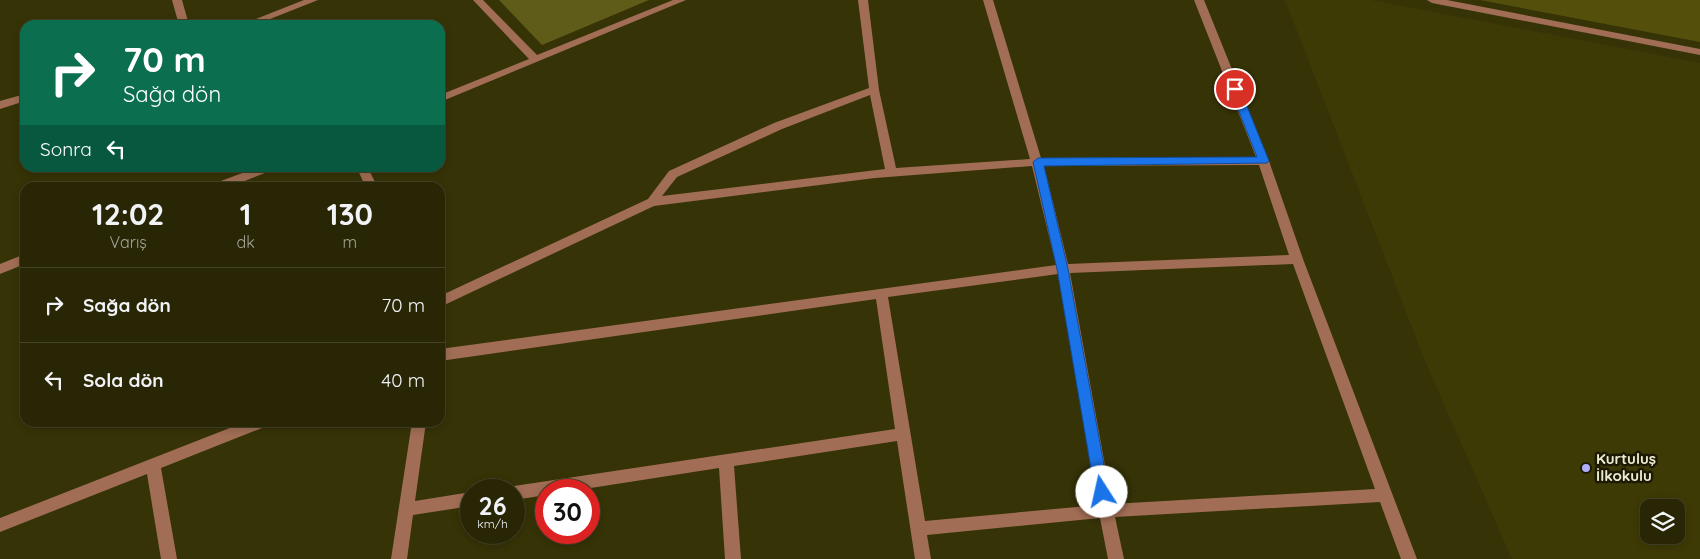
<!DOCTYPE html>
<html lang="tr">
<head>
<meta charset="utf-8">
<style>
	:root { --surface:#282605; --page:#302e0f; --text:#f1f3f6; --muted:#a5a59a; --line:#444327 }
	body { margin:0; font-family:Quicksand,sans-serif; background:var(--page); color:var(--text); height:100vh; display:flex; flex-direction:column; font-size:19px; white-space:nowrap }
	* { box-sizing:border-box; margin:0 }
	p { font-size:16px; color:var(--muted) }
	.icon { flex:none; width:28px; height:28px; fill:none; stroke:currentColor; stroke-width:2; stroke-linecap:round; stroke-linejoin:round }
	.map { position:relative; flex:1; overflow:hidden }
	.panel { position:absolute; left:20px; top:182px; width:425px; height:245px; display:flex; flex-direction:column; background:var(--surface); border-radius:15px; box-shadow:0 2px 8px #0003,0 0 0 1px var(--line) }
	.panel>* { flex:none }
	.guide { position:absolute; left:20px; top:20px; width:425px; height:152px; border-radius:15px; box-shadow:0 2px 8px #0003,0 0 0 1px var(--line); background:#0b6e4f; color:#fff; overflow:hidden }
	.tools { position:absolute; left:1640px; top:499px; display:grid; gap:10px }
	.tools a { display:grid; place-items:center; width:45px; height:45px; border-radius:10px; background:var(--surface); box-shadow:0 2px 8px #0003,0 0 0 1px var(--line); font-size:25px }
	.speed { position:absolute; left:460px; top:479px; display:flex; gap:10px; font-size:25px; font-weight:700; text-align:center }
	.speed>* { display:grid; place-content:center; width:65px; height:65px; border-radius:50%; background:var(--surface); box-shadow:0 2px 8px #0003,0 0 0 1px var(--line); line-height:1 }
	.speed small { font-size:12px; font-weight:400 }
	.speed .limit { border:8px solid #d22; background:#fff; color:#111 }
	.pin { position:absolute; display:grid; place-items:center; width:42px; height:42px; color:#fff; margin:-21px; border:2px solid #fff; border-radius:50%; box-shadow:0 1px 5px #0007 }
	.me { position:absolute; width:55px; margin:-28px; rotate:350deg; stroke-linejoin:round; filter:drop-shadow(0 0 4px #0008) }
	.turn { display:flex; align-items:center; gap:18px; height:105px; padding:0 20px; font-size:22px }
	.turn .icon { width:65px; height:65px; stroke-width:2.5 }
	.turn b { display:block; font-size:35px; line-height:42px }
	.then { display:flex; align-items:center; height:48px; padding:0 20px; background:#0003; gap:10px; font-size:19px }
	.eta { display:flex; justify-content:space-evenly; align-items:center; height:85px; text-align:center }
	.eta b { font-size:30px; font-weight:700; line-height:35px }
	ul { padding:0; list-style:none }
	li { display:flex; align-items:center; gap:15px; height:75px; padding:0 20px; border-top:1px solid var(--line) }
	li div { flex:1 }
	li b { display:block; font-size:19px }
	li em { font-style:normal }
	.map>svg:first-child { display:block }
	.built { fill:#3e3a06; fill-rule:evenodd }
	.green { fill:#54500c }
	.forest { fill:#5f5b19 }
	.lines { fill:none; stroke-linecap:round; stroke-linejoin:round }
	.minor { fill:#a16e55; fill-rule:evenodd }
	.route { fill:#1a73e8; stroke:#114b97 }
	.poi-dot { fill:#b1adfa; stroke:#1c1a04; stroke-width:2 }
	.labels { text-anchor:middle; stroke-width:5; stroke-linejoin:round; paint-order:stroke }
	.poi-label { font-size:15px; font-weight:bold; fill:#edeccf; stroke:#1c1a04; text-anchor:start }
</style>
</head>
<body>
<div class="map">
<svg width="1700" height="559" viewBox="0 0 1700 559">
	<rect width="100%" height="100%" fill="#363307"/>
	<path class="built" d="M1285,0h86l329,63v496h-188l-87,-198zM1649,508h27v27h-27z"/>
	<path class="green" d="M1480,0h220v42z"/>
	<path class="forest" d="M499,0h150l-107,45z"/>
	<g class="lines">
		<g class="minor">
			<path d="M172,0h10l7,25h-10z"/>
			<path d="M304,0h14l-63,25h-14z"/>
			<path d="M473,0h10l54,55 136,-55h13l-246,102v-7l89,-36z"/>
			<path d="M858,0h10l11,90 17,78 134,-9 -47,-159h10l48,158 215,-1 -62,-157h10l65,161 34,98 114,300h-16l-21,-57 -265,15 9,42h-16l-8,-41 -173,17 4,24h-16l-18,-118 -163,25 7,93h-16l-6,-91 -141,22h-32v5l-32,5v-10h-6l6,-4 381,-57 -19,-130 -436,62v-12l616,-84 -24,-99 -157,12 -221,28 -214,101v-11l208,-97 21,-28 105,-48 95,-35zM870,95l15,74 -223,27 15,-19 105,-48zM1259,165l30,90 -221,9 -24,-98zM1293,264l82,225 -263,15 -42,-231zM1058,274l40,231 -173,16 -37,-224z"/>
			<path d="M1427,0h20l253,49v6l-268,-52z"/>
			<path d="M25,94v7l-25,8v-8z"/>
			<path d="M256,168h16l-2,3 -43,17h-18l1,-3z"/>
			<path d="M357,168h11l10,20h-12z"/>
			<path d="M25,254v10l-25,10v-10z"/>
			<path d="M245,422h24l-2,4 -106,42 16,91h-16l-14,-85 -147,58v-14z"/>
			<path d="M412,422h14l-11,79 56,-9v14l-58,9 -6,44h-16z"/>
		</g>
	</g>
	<path class="route" d="M1235,86l5,3 29,72 -2,2 -223,3 24,103 41,223 -2,5 -5,2 -5,-2 -2,-5 -38,-223 -24,-107 5,-4 219,-1 -27,-68z"/>
	<circle class="poi-dot" cx="1586" cy="468" r="5"/>
	<g class="labels">
		<g class="poi-label">
			<text x="1596" y="464">Kurtuluş<tspan x="1596" dy="17">İlkokulu</tspan></text>
		</g>
	</g>
</svg>
<div class="tools">
<a><svg class="icon" aria-label="layers" viewBox="0 0 24 24"><path d="M12 4l9 5-9 5-9-5zM3 14l9 5 9-5"/></svg></a>
</div>
<div class="speed"><div>26<small>km/h</small></div><div class="limit">30</div></div>
<div class="pin" style="left:1235px;top:89px;background:#d93025"><svg class="icon" aria-label="arrive" viewBox="0 0 24 24"><path d="M6 21V4h12l-3 4 3 4H6"/></svg></div>
<svg class="me" style="left:1102px;top:492px" viewBox="-20 -20 40 40"><circle r="19" fill="#fff"/><path d="M0-13L10 11 0 6-10 11z" fill="#1a73e8"/></svg>
<div class="guide">
<div class="turn"><svg class="icon" aria-label="right" viewBox="0 0 24 24"><path d="M7 20v-9h11M14 6l5 5-5 5"/></svg><div><b>70 m</b>Sağa dön</div></div>
<div class="then">Sonra<svg class="icon" aria-label="left" viewBox="0 0 24 24"><path d="M17 20v-9H6M10 6l-5 5 5 5"/></svg></div>
</div>
<section class="panel">
<div class="eta">
<div><b>12:02</b><p>Varış</p></div>
<div><b>1</b><p>dk</p></div>
<div><b>130</b><p>m</p></div>
</div>
<ul>
<li><svg class="icon" aria-label="right" viewBox="0 0 24 24"><path d="M7 20v-9h11M14 6l5 5-5 5"/></svg><div><b>Sağa dön</b></div><em>70 m</em></li>
<li><svg class="icon" aria-label="left" viewBox="0 0 24 24"><path d="M17 20v-9H6M10 6l-5 5 5 5"/></svg><div><b>Sola dön</b></div><em>40 m</em></li>
</ul>
</section>
</div>
</body>
</html>
